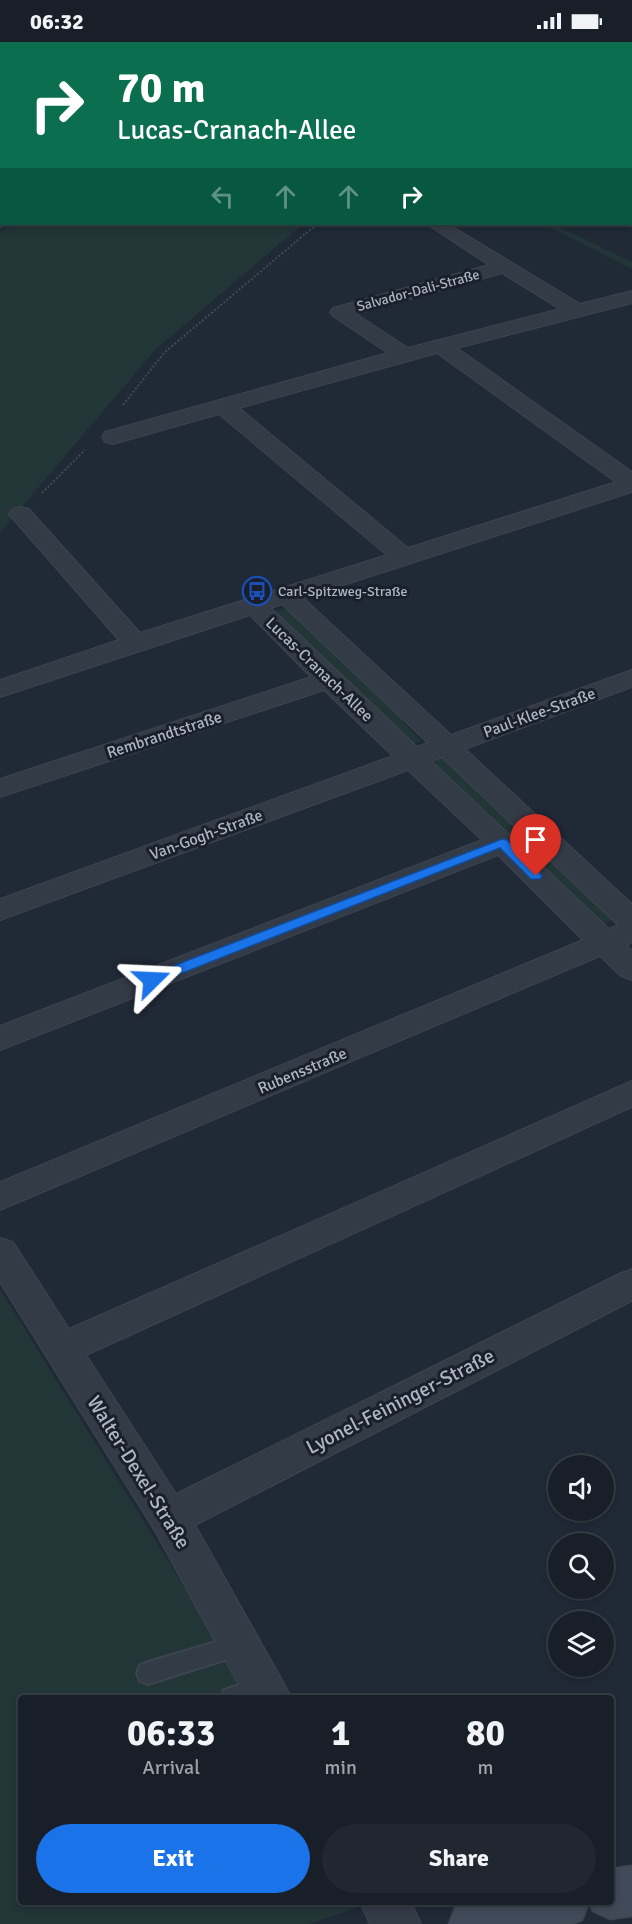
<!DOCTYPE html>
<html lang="en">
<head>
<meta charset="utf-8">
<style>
	:root { --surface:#181f28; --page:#212730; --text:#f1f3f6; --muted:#9fa2a8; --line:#363d45; --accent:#1a73e8 }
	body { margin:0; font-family:Signika,sans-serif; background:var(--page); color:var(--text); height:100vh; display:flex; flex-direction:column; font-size:22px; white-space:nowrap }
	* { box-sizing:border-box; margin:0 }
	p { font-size:20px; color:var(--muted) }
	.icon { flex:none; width:33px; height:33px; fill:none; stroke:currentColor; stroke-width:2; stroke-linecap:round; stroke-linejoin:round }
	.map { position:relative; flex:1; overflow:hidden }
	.panel { position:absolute; left:18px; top:1653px; width:596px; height:210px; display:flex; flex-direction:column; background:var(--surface); border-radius:6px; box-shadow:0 3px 9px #0003,0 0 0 2px var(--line) }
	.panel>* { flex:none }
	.banner { position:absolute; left:0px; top:0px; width:633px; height:183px; box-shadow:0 3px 9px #0003,0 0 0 2px var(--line); background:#0b6e4f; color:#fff; overflow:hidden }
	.controls { position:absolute; left:548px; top:1413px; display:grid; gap:12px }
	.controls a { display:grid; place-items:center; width:66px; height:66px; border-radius:50%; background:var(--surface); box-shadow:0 3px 9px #0003,0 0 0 2px var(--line); font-size:30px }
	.pin { position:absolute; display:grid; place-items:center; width:51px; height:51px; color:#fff; margin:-62px -26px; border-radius:50% 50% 50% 0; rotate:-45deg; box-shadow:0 0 6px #0007 }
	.pin .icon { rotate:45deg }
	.me { position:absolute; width:66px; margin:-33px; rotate:69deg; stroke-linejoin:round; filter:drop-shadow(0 0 4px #0008) }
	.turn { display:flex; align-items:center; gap:21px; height:126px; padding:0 18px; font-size:27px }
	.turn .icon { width:78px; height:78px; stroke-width:2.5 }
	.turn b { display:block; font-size:42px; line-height:51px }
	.lanes { display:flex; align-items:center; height:57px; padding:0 18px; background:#0003; justify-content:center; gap:30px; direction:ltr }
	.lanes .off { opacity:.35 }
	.eta { display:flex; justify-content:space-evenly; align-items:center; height:102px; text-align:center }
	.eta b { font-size:36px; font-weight:700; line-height:42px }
	.cta { display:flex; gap:12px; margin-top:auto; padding:12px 18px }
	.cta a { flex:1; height:69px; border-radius:36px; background:var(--accent); color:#fff; font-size:24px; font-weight:700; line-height:69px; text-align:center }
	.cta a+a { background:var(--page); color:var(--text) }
	.status { display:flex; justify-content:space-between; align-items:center; height:42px; padding:0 30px; background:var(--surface); direction:ltr }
	.status svg { height:16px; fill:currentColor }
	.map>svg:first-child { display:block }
	.green { fill:#223537 }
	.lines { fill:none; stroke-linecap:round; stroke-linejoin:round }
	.lane-casing { stroke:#3d4450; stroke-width:4 }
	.street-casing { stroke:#3d4450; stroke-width:2 }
	.secondary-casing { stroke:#3d4450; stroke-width:3 }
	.path { stroke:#3a4e4f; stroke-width:2; stroke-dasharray:2 2; stroke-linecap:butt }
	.lane { fill:#333b46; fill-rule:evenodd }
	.street { fill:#333b46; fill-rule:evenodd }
	.secondary { fill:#414a59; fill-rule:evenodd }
	.route { fill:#1a73e8; stroke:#114b97; stroke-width:1.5 }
	.labels { text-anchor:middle; stroke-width:6; stroke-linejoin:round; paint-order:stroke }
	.far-street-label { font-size:14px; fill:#adb6c3; stroke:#19202b }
	.far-poi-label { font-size:14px; fill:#adb6c3; stroke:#19202b; text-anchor:start }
	.street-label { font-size:16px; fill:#adb6c3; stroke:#19202b }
	.near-street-label { font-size:20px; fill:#adb6c3; stroke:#19202b }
</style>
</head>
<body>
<div class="status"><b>06:32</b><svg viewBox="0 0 49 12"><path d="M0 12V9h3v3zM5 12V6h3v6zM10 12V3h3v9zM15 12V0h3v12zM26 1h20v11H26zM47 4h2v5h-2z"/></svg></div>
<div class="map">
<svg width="632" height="1882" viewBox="0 0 632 1882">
	<rect width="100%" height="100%" fill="#202936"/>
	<g class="green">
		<path d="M0,0h541l-539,2v180h8l-10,6z"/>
		<path d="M14,182h289l-148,126 -155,183v-301z"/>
		<path d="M543,182h10l79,38v7z"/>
		<path d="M289,565l115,110 -3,3 20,21 -8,3 -119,-109 -18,-24z"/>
		<path d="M443,715l170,162 -10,7 -169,-162 2,-4z"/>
		<path d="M0,1247l212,343 36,66h-227v204h340l2,3 -53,19h-310z"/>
	</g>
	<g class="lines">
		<g class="lane-casing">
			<g id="lane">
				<path d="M240,1593l8,3 3,7 -3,7 -8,3 -92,29 -8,-3 -3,-8 3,-8 8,-3z"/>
				<path d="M263,1635l8,3 3,8 -3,8 -6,2h-44l3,-8z"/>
			</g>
		</g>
		<g class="street-casing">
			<g id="street">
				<path d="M427,182h21l132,80 52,-13v12l-175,45 175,124v20l-329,106 148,137 181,-65v17l-167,62 167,155v39l-6,2 6,6v29l-11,-4 -21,-20 -600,254v-28l583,-242 -85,-85 -498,195v-24l482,-186 -74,-70 -408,150v-21l393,-143 -69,-66 -324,107v-18l311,-102 -61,-62 -250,82v-17l119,-40 -110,-126 4,-5 8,-2 8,2 111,124 247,-78 -168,-141 -106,30 -8,-2 -3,-5 3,-5 283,-79 -55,-37 -3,-4 3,-4 156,-43zM502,231l58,36 -152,39 -52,-34zM437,311l179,129 -208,66 -169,-140zM282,562l146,139 -11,4 -146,-139zM442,715l176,168 -9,4 -178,-168z"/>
				<path d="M632,1039v26l-546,248 90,139 443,-220 13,-5v32l-437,224 97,173h-46l-91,-167 -155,-249v-44l13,4 56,87z"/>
				<path d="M360,1860h51l10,22h-51z"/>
			</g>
		</g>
		<g class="secondary-casing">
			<path id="secondary" d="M632,1824v50l-22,3 -17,-8 -4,-9 -7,18 -11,4h-122l7,-18 11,-4h143v-33z"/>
		</g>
		<g class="path">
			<path d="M275,2l2,-2"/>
			<path d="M531,2l2,-2"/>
			<path d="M123,363l41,-52 153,-129"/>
			<path d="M42,451l43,-43"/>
		</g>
		<use href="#lane" class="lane"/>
		<use href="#street" class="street"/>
		<use href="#secondary" class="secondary"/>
	</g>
	<path class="route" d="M502,797l5,1 33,33 2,3 -2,3h-9l-31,-31 -343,135 -5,1 -7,-4 2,-4z"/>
	<defs>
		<g id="bus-ring" transform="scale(1.5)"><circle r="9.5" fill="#19202b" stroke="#1a4fb4" stroke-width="1.5"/><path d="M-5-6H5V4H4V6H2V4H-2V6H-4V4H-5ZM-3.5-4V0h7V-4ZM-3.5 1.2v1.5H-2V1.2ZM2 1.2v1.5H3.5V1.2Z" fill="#1a4fb4"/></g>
	</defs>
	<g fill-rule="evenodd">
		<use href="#bus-ring" x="257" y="549"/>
	</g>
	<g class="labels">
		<g class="far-street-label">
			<text transform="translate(418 248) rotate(-15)" y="5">Salvador-Dali-Straße</text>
		</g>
		<g class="far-poi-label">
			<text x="278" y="554">Carl-Spitzweg-Straße</text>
		</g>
		<g class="street-label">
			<text transform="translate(320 627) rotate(44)" y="6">Lucas-Cranach-Allee</text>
			<text transform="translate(539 670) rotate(-20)" y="6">Paul-Klee-Straße</text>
			<text transform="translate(164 692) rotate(-18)" y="6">Rembrandtstraße</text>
			<text transform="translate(206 792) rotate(-20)" y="6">Van-Gogh-Straße</text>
			<text transform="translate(302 1028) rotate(-23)" y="6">Rubensstraße</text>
		</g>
		<g class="near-street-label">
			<text transform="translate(400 1359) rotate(-27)" y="7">Lyonel-Feininger-Straße</text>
			<text transform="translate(139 1430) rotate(58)" y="7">Walter-Dexel-Straße</text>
		</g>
	</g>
</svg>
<div class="controls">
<a><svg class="icon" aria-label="sound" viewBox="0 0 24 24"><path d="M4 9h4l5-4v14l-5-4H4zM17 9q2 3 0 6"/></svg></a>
<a><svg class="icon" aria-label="search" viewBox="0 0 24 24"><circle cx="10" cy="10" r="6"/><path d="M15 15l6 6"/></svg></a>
<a><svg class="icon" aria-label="layers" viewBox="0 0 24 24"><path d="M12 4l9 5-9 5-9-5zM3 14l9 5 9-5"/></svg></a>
</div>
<div class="pin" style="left:536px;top:834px;background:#d93025"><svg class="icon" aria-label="arrive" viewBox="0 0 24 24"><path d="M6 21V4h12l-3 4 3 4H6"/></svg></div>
<svg class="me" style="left:152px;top:938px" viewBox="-20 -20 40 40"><path d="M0-17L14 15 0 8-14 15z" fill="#1a73e8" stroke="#fff" stroke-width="4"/></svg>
<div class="banner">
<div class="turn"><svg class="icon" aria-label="right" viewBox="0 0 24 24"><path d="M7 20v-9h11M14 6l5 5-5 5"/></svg><div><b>70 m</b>Lucas-Cranach-Allee</div></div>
<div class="lanes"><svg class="icon off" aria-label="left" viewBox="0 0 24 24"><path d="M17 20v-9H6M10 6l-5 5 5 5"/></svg><svg class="icon off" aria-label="ahead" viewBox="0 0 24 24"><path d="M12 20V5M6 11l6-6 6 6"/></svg><svg class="icon off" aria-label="ahead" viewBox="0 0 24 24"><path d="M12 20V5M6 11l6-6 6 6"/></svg><svg class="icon" aria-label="right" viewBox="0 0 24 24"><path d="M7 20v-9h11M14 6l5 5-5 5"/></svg></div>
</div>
<section class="panel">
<div class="eta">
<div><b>06:33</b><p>Arrival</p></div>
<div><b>1</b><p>min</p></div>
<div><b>80</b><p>m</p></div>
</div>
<div class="cta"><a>Exit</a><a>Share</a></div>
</section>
</div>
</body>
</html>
